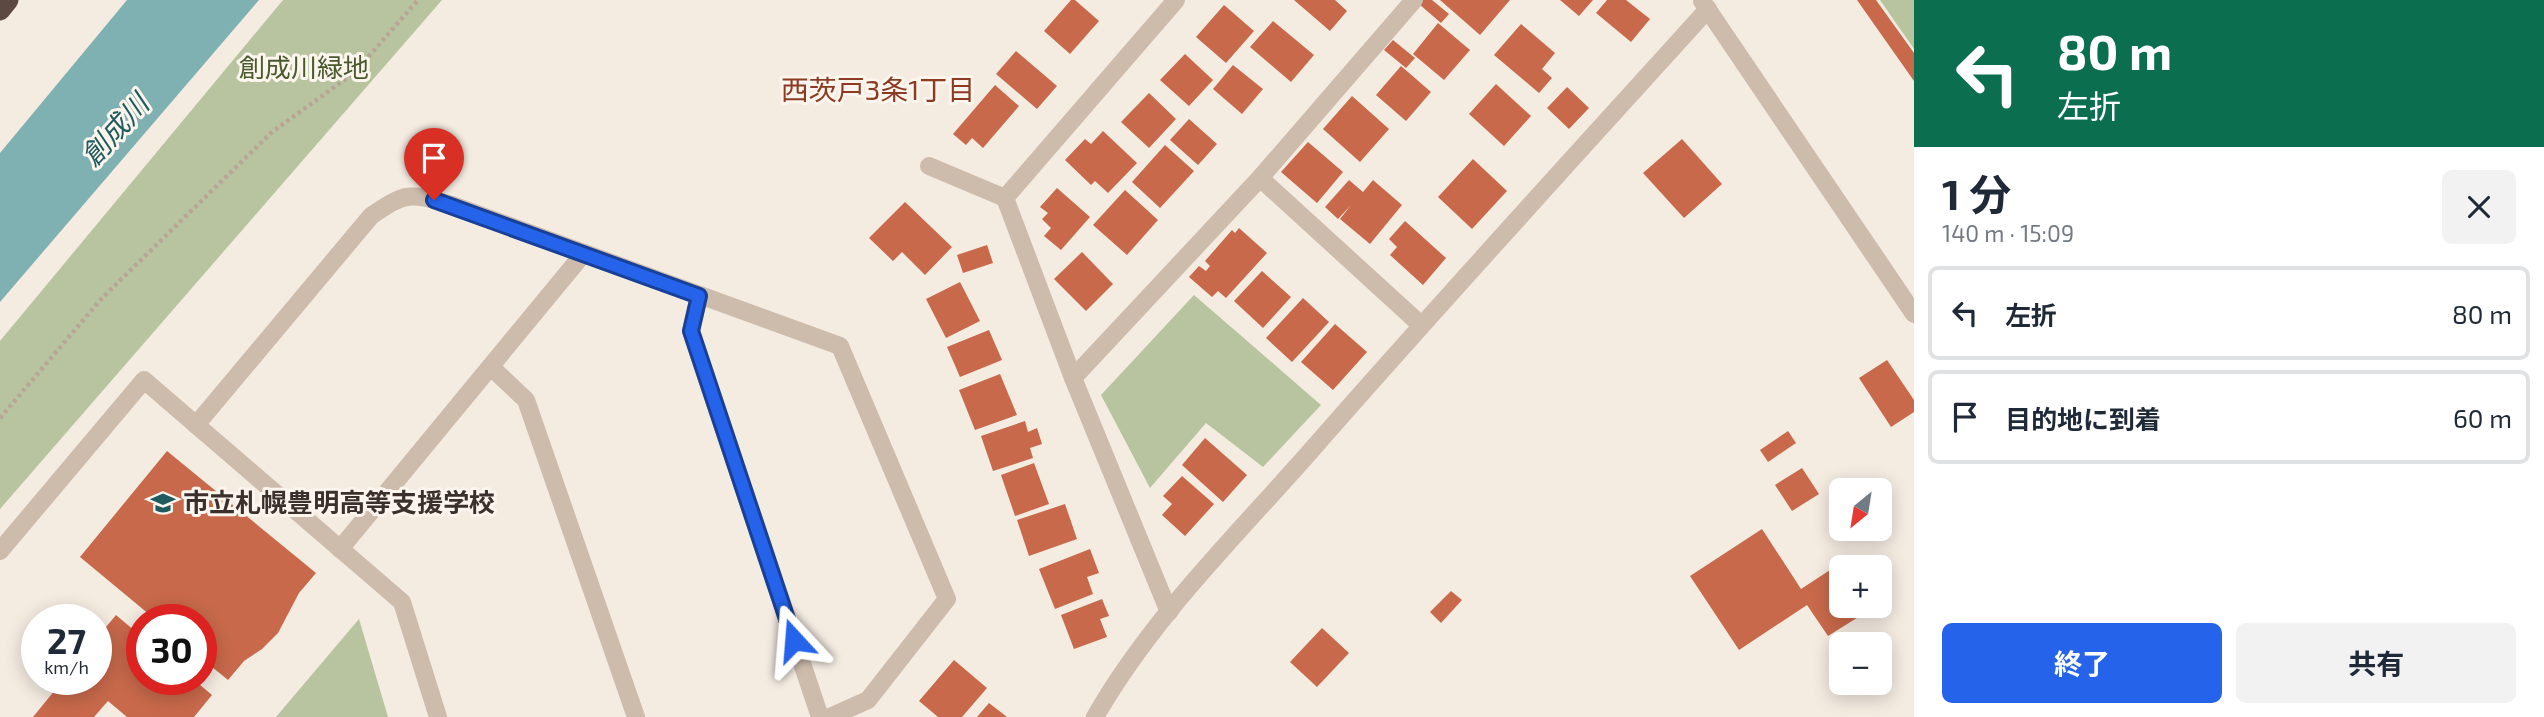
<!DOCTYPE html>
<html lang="ja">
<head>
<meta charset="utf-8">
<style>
	:root { --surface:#fff; --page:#f2f2f3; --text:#1f2937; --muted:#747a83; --line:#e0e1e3; --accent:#2563eb }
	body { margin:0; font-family:"Exo 2","Noto Sans JP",sans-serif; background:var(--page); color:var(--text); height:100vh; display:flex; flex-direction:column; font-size:26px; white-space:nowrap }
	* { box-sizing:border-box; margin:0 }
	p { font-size:23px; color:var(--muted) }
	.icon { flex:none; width:38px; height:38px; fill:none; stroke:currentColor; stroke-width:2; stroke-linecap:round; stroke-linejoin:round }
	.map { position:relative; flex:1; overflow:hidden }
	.panel { display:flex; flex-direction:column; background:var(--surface); width:630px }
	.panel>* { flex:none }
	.hud { background:#0b6e4f; color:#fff; overflow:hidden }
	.needle { width:46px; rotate:210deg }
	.controls { position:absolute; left:1829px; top:478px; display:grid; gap:14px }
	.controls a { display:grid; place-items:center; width:63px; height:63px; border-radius:10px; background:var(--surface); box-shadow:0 4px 18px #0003; font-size:35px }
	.speed { position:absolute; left:21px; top:604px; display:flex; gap:14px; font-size:35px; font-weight:700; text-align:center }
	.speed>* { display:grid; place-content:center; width:91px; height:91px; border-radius:50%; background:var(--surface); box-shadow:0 4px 18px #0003; line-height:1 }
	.speed small { font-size:18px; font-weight:400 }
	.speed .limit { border:10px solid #d22; background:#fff; color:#111 }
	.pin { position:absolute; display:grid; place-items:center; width:60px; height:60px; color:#fff; margin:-72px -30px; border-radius:50% 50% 50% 0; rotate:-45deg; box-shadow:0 0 7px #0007 }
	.pin .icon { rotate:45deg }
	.me { position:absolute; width:77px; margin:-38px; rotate:341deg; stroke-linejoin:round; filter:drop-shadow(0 0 5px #0008) }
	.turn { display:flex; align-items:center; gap:24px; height:147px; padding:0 28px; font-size:32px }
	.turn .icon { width:91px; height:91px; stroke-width:2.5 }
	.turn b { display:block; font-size:49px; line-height:60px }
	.round { display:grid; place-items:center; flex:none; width:74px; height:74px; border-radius:10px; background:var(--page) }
	.head { display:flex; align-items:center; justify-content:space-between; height:119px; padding:0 28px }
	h1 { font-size:42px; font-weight:700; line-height:52px }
	.action { display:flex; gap:14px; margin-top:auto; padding:14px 28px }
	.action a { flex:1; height:80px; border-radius:10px; background:var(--accent); color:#fff; font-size:28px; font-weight:700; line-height:80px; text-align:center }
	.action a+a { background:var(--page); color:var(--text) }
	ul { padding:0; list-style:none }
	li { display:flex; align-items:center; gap:21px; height:94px; margin:0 14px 10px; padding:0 14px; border:4px solid var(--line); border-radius:10px }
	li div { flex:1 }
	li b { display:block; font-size:26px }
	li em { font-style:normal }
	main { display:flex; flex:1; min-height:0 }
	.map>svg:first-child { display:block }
	.green { fill:#b8c4a0 }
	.water { fill:#7fb0b2 }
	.building { fill:#c8694b }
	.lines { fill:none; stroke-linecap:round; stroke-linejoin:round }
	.path { stroke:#b9a596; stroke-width:4.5; stroke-dasharray:3.5 3.5; stroke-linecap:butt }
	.street { stroke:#cdbbac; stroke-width:18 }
	.highway { stroke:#5c4a42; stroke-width:21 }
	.route-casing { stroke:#184099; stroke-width:18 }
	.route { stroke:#2563eb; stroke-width:12 }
	.labels { text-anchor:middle; stroke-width:6; stroke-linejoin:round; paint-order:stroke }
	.park-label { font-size:26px; fill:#4a5a2e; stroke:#fbf5ee }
	.poi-label { font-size:26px; font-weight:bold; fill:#3b302b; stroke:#fbf5ee; text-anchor:start }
	.neighbourhood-label { font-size:28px; fill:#8c3b22; stroke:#fbf5ee }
	.water-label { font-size:28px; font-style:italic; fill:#1f5a5e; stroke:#fbf5ee }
</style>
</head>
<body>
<main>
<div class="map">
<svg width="1914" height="717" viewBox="0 0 1914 717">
	<rect width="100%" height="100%" fill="#f4ebe1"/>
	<g class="green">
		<path d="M283,0h159l-442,509v-168z"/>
		<path d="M1880,0h34v49z"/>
		<path d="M1194,295l127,110 -58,62 -57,-44 -56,65 -49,-93z"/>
		<path d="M359,619l29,98h-112z"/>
	</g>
	<path class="water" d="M127,0h132l-259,302v-149z"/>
	<g class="building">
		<path d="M1071,0h4l24,21 -29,33 -26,-23z"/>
		<path d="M1294,0h41l12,11 -17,20z"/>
		<path d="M1423,0h9l17,14 -8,9 -22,-19z"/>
		<path d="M1440,0h70l-30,35z"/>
		<path d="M1560,0h33l-14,16z"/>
		<path d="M1607,0h19l24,19 -19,23 -35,-29z"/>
		<path d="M1857,0h19l38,53v28z"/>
		<path d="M1224,5l30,26 -28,32 -30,-26z"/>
		<path d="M1273,21l41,34 -23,27 -41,-35z"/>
		<path d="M1438,23l32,27 -26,30 -31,-26z"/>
		<path d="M1521,24l34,29 -13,16 10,9 -13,15 -45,-38z"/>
		<path d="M1393,40l22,18 -9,10 -22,-18z"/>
		<path d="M1016,51l41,35 -20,23 -41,-35z"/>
		<path d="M1185,54l28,26 -24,26 -29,-26z"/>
		<path d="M1233,65l30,24 -21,25 -29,-25z"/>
		<path d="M1401,66l30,26 -25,29 -30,-26z"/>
		<path d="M1496,84l35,32 -27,30 -35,-32z"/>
		<path d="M995,85l24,21 -36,42 -11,-10 -6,7 -13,-11z"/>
		<path d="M1567,87l22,21 -20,21 -22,-21z"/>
		<path d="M1149,93l27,26 -27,29 -28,-26z"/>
		<path d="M1352,96l37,33 -29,33 -37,-33z"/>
		<path d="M1189,119l28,25 -19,21 -28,-25z"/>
		<path d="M1103,131l34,32 -29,30 -13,-12 -4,4 -26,-25 20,-21 6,5z"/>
		<path d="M1682,139l40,45 -38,34 -41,-45z"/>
		<path d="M1308,142l35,30 -26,31 -36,-31z"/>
		<path d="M1165,145l29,26 -34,37 -28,-26z"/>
		<path d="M1473,159l34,32 -35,38 -34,-32z"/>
		<path d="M1349,180l14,12 10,-12 29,25 -32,39 -30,-25 11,-14 -13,14 -13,-12z"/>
		<path d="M1057,188l33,29 -29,33 -17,-14 7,-8 -9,-9 6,-6 -8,-6z"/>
		<path d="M1125,190l33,30 -31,35 -34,-30z"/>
		<path d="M905,202l47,45 -27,28 -23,-23 -9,9 -24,-23z"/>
		<path d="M1405,221l41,37 -23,27 -33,-30 7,-8 -8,-8z"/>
		<path d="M1239,228l28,25 -41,45 -8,-7 -6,6 -23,-20 10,-11 7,5 4,-5 -5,-5 27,-31 3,3z"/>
		<path d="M987,245l6,18 -30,10 -6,-18z"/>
		<path d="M1082,252l31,32 -27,27 -32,-32z"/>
		<path d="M1262,271l29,26 -28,31 -29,-27z"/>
		<path d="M960,282l20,39 -34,17 -20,-39z"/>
		<path d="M1303,298l26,24 -37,40 -26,-24z"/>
		<path d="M1335,324l32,28 -34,38 -32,-28z"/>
		<path d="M989,330l13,30 -42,17 -13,-30z"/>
		<path d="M1887,360l27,40v12l-23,15 -32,-49z"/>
		<path d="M1000,374l17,41 -42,15 -16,-40z"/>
		<path d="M1025,421l3,11 9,-4 5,16 -12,4 3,10 -40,13 -12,-35z"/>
		<path d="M1788,431l8,12 -28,19 -8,-12z"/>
		<path d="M1205,438l42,37 -24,27 -41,-37z"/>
		<path d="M167,451l149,122 -17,20 -21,40 -16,16 -18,12 -16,19 -27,-22v-38h-45l-76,-63z"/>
		<path d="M1034,463l15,41 -34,12 -14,-41z"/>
		<path d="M1802,468l17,26 -27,17 -17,-26z"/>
		<path d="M1182,476l32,28 -29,32 -23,-21 10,-11 -9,-8z"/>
		<path d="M1065,504l12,35 -48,17 -12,-36z"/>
		<path d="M1762,529l39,60 29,-19 11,17v19h12l7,10 -32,20 -21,-31 -68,45 -49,-74z"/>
		<path d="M1090,549l9,24 -12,4 6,17 -38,15 -16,-40z"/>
		<path d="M1451,591l11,9 -21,23 -11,-11z"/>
		<path d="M1102,599l7,17 -9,3 7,18 -33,12 -13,-34z"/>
		<path d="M116,615l26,22v42h51l19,16 -18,22h-67l-19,-16 -14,16h-61l31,-38h32v-40z"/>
		<path d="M1322,628l27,25 -32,34 -27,-25z"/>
		<path d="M954,660l33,28 -25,29h-24l-19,-16z"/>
		<path d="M989,703l18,14h-30z"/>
	</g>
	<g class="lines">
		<path class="path" d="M0,418l102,-120 170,-166 82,-59 64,-73"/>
		<g class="street">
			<path d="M1702,1l212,313"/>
			<path d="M929,166l76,32"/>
			<path d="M1260,178l161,147"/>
			<path d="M699,296l-8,35 129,386"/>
			<path d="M492,368l34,32 110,317"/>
			<path d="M1073,378l187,-200 154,-178"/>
			<path d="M196,425l175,-209c36,-25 39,-23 81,-11l388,141 107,253 -79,101 -38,17"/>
			<path d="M340,549l244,-296"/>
			<path d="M0,551l144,-171 258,222 36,115"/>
			<path d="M1169,612l-96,-234 -68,-180 171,-198"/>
			<path d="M1095,717c56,-98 139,-179 213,-263 131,-150 266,-297 400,-445"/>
		</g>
		<path class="highway" d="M0,10l8,-10"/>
	</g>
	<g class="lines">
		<g class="route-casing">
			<path id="route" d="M434,200l265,96 -8,35 103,309"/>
		</g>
		<use href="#route" class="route"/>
	</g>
	<defs>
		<g id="school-bare" transform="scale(1.89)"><path d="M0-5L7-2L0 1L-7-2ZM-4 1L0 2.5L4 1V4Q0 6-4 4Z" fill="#1f5a5e" stroke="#fbf5ee" stroke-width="2.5" paint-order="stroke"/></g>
	</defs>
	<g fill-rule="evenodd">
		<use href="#school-bare" x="163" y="503"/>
	</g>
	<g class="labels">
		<g class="park-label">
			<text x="304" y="77">創成川緑地</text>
		</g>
		<g class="poi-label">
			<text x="183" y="512">市立札幌豊明高等支援学校</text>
		</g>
		<g class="neighbourhood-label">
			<text x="878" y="100">西茨戸3条1丁目</text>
		</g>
		<g class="water-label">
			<text transform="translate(115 130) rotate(-48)" y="10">創成川</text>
		</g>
	</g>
</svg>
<div class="controls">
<a><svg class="needle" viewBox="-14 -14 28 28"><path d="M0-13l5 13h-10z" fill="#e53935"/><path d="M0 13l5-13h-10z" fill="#747a83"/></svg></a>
<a>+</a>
<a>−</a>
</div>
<div class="speed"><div>27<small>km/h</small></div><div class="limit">30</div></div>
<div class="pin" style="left:434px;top:200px;background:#d93025"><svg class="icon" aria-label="arrive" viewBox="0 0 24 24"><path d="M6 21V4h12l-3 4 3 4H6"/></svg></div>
<svg class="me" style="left:794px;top:640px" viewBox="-20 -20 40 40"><path d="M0-17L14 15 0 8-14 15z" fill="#2563eb" stroke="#fff" stroke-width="4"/></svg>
</div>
<section class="panel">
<div class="hud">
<div class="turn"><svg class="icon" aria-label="left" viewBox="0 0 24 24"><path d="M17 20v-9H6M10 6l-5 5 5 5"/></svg><div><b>80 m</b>左折</div></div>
</div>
<div class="head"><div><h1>1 分</h1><p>140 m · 15:09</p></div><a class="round"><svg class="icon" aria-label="close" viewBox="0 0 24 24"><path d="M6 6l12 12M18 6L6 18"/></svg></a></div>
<ul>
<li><svg class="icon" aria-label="left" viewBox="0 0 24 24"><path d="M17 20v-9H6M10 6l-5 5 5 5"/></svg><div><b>左折</b></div><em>80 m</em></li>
<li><svg class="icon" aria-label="arrive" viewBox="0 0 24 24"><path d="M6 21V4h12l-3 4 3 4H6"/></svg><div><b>目的地に到着</b></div><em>60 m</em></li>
</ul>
<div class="action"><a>終了</a><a>共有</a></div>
</section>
</main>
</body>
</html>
